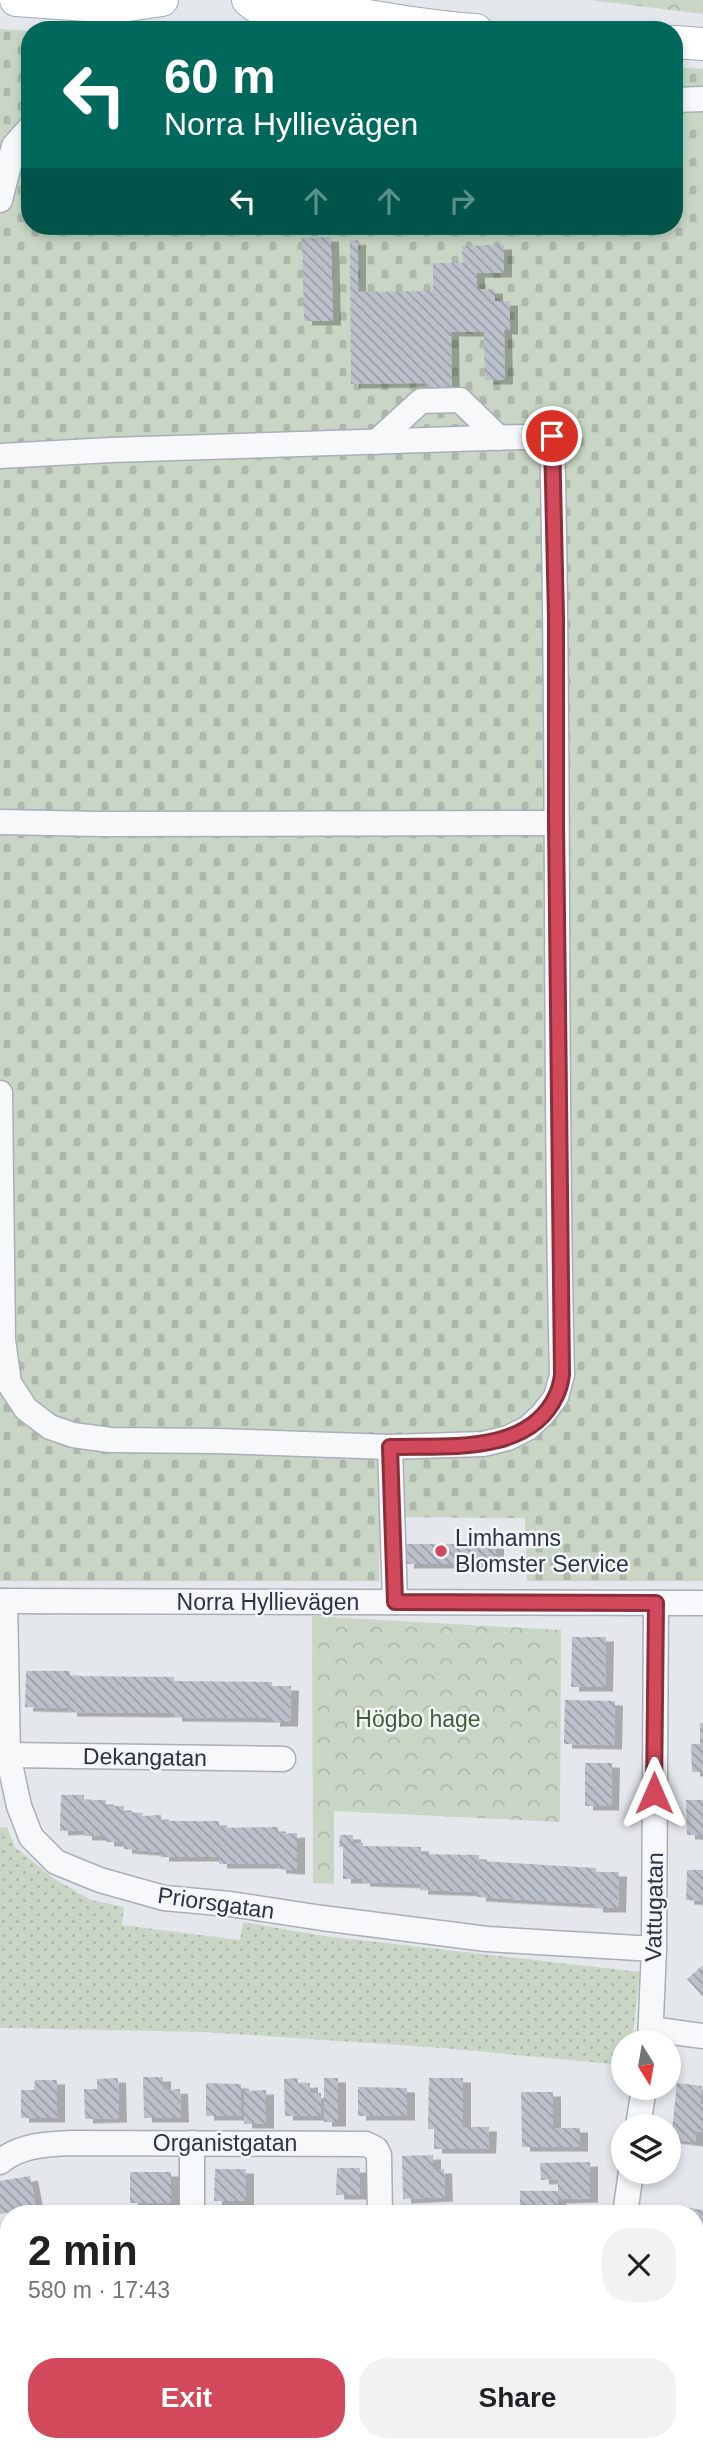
<!DOCTYPE html>
<html lang="en">
<head>
<meta charset="utf-8">
<style>
	:root { --surface:#fff; --page:#f2f2f2; --text:#202124; --muted:#757577; --accent:#d1495b }
	body { margin:0; font-family:Helvetica,sans-serif; background:var(--page); color:var(--text); height:100vh; display:flex; flex-direction:column; font-size:26px; white-space:nowrap }
	* { box-sizing:border-box; margin:0 }
	p { font-size:23px; color:var(--muted) }
	.icon { flex:none; width:38px; height:38px; fill:none; stroke:currentColor; stroke-width:2; stroke-linecap:round; stroke-linejoin:round }
	.map { position:relative; flex:1; overflow:hidden }
	.drawer { position:absolute; left:0px; top:2205px; width:704px; height:247px; display:flex; flex-direction:column; background:var(--surface); border-radius:28px 28px 0 0; box-shadow:0 4px 10px #0003 }
	.drawer>* { flex:none }
	.hud { position:absolute; left:21px; top:21px; width:662px; height:214px; border-radius:28px; box-shadow:0 4px 10px #0003; background:#00695c; color:#fff; overflow:hidden }
	.needle { width:46px; rotate:169deg }
	.controls { position:absolute; left:611px; top:2030px; display:grid; gap:14px }
	.controls a { display:grid; place-items:center; width:70px; height:70px; border-radius:50%; background:var(--surface); box-shadow:0 4px 10px #0003; font-size:35px }
	.pin { position:absolute; display:grid; place-items:center; width:60px; height:60px; color:#fff; margin:-30px; border:4px solid #fff; border-radius:50%; box-shadow:0 2px 7px #0007 }
	.me { position:absolute; width:77px; margin:-38px; rotate:0deg; stroke-linejoin:round; filter:drop-shadow(0 0 5px #0008) }
	.turn { display:flex; align-items:center; gap:24px; height:147px; padding:0 28px; font-size:32px }
	.turn .icon { width:91px; height:91px; stroke-width:2.5 }
	.turn b { display:block; font-size:49px; line-height:60px }
	.lanes { display:flex; align-items:center; height:66px; padding:0 28px; background:#0003; justify-content:center; gap:35px; direction:ltr }
	.lanes .off { opacity:.35 }
	.round { display:grid; place-items:center; flex:none; width:74px; height:74px; border-radius:28px; background:var(--page) }
	.headline { display:flex; align-items:center; justify-content:space-between; height:119px; padding:0 28px }
	h1 { font-size:42px; font-weight:800; line-height:52px }
	.cta { display:flex; gap:14px; margin-top:auto; padding:14px 28px }
	.cta a { flex:1; height:80px; border-radius:28px; background:var(--accent); color:#fff; font-size:28px; font-weight:800; line-height:80px; text-align:center }
	.cta a+a { background:var(--page); color:var(--text) }
	.map>svg:first-child { display:block }
	.grass { fill:url(#grass-dots) }
	.cemetery { fill:url(#cemetery-stones) }
	.park { fill:url(#park-crowns) }
	.building { fill:url(#building-back-hatch); filter:url(#shadow) }
	.lines { fill:none; stroke-linecap:round; stroke-linejoin:round }
	.minor-casing { stroke:#a9aeb7; stroke-width:27 }
	.major-casing { stroke:#a3abb8; stroke-width:34 }
	.minor { stroke:#f7f8fa; stroke-width:24 }
	.major { stroke:#fff; stroke-width:32 }
	.route-casing { stroke:#882f3b; stroke-width:18 }
	.route { stroke:#d1495b; stroke-width:12 }
	.poi-dot { fill:#d1495b; stroke:#f4f6f9; stroke-width:2.5 }
	.labels { text-anchor:middle; stroke-width:5; stroke-linejoin:round; paint-order:stroke }
	.poi-label { font-size:23px; fill:#2b3445; stroke:#f4f6f9; text-anchor:start }
	.street-label { font-size:23px; fill:#2b3445; stroke:#f4f6f9 }
	.park-label { font-size:23px; fill:#3f6138; stroke:#f4f6f9 }
</style>
</head>
<body>
<div class="map">
<svg width="703" height="2451" viewBox="0 0 703 2451">
	<defs>
		<pattern id="grass-dots" width="8" height="8" patternUnits="userSpaceOnUse" patternTransform="scale(1.75)"><rect width="8" height="8" fill="#c9d6c5"/><path d="M2 2h.1M6 6h.1" fill="none" stroke="#adb8ab" stroke-width="1.8" stroke-linecap="round"/></pattern>
		<pattern id="cemetery-stones" width="16" height="16" patternUnits="userSpaceOnUse" patternTransform="scale(1.75)"><rect width="16" height="16" fill="#c9d6c5"/><path d="M2 7V4a2 2 0 0 1 4 0v3zM10 15v-3a2 2 0 0 1 4 0v3z" fill="#adb8ab"/></pattern>
		<pattern id="park-crowns" width="20" height="18" patternUnits="userSpaceOnUse" patternTransform="scale(1.75)"><rect width="20" height="18" fill="#c9d6c5"/><path d="M2 6a3 3 0 1 1 6 0M12 15a3 3 0 1 1 6 0" fill="none" stroke="#adb8ab"/></pattern>
		<pattern id="building-back-hatch" width="6" height="6" patternUnits="userSpaceOnUse" patternTransform="scale(1.75)"><rect width="6" height="6" fill="#bbc0ca"/><path d="M-1 5l2 2M0 0l6 6M5-1l2 2" fill="none" stroke="#989da6"/></pattern>
		<filter id="shadow"><feDropShadow dx="8" dy="4.5" stdDeviation="0" flood-color="#0004"/></filter>
	</defs>
	<rect width="100%" height="100%" fill="#e4e7ec"/>
	<path class="grass" d="M0,1827h7l8,20 38,31 38,22 33,7 -2,18 118,15 3,-18 81,14 316,36 -8,70h-9v23l-180,-17 -239,-16 -204,-4z"/>
	<path class="cemetery" d="M0,29l30,2v195h644v-159l29,2v1512h-176l-2,-63 -145,-1 -1,64h-379z"/>
	<g class="park">
		<path d="M590,0h113v14z"/>
		<path d="M312,1616l249,14 -1,192 -226,-11v73l-21,-1z"/>
	</g>
	<g class="building">
		<path d="M331,237l2,84h-29l-2,-83z"/>
		<path d="M358,240v52l75,-1v-28h30l-1,-17 42,-1v28h-27v16h18v12h15v29h-6l1,50h-20l-1,-48h-33l1,74h-25l-1,-23 -75,1 -1,-143z"/>
		<rect x="406" y="1544" width="90" height="20"/>
		<path d="M572,1637h34l-1,50h-34z"/>
		<path d="M26,1671h44v5l104,1v4l98,1v4h19l-1,36h-18v-4l-98,-1v-4l-105,-1v-4l-44,-1z"/>
		<path d="M565,1700l50,1 -1,44 -50,-1z"/>
		<path d="M700,1723h3v49h-11l-1,-28h9z"/>
		<path d="M585,1763h27l-1,43h-26z"/>
		<path d="M61,1795h23v5h22v6h18v6l19,1 -1,3 19,-1v6h58v7l59,-1 1,7 18,-1v37l-19,-1v-5h-59v-7h-58v-5l-37,-3v-7h-18v-6h-22v-6l-24,1z"/>
		<path d="M686,1800h17v35h-16z"/>
		<path d="M340,1835h13v8h10v3l58,1v7l58,1v6l117,7v4h23l-1,36h-23v-4l-117,-7v-5l-58,-2v-6l-58,-2v-3h-19v-32h-4z"/>
		<path d="M687,1870h16v31l-17,-1z"/>
		<path d="M703,1965v32l-16,-18z"/>
		<path d="M143,2077h20v13l17,-1 1,29h-37z"/>
		<path d="M118,2078l1,40 -34,1 -1,-30h13v-10z"/>
		<path d="M298,2078v6l12,-1v11l11,-1v23h-36l-1,-37z"/>
		<rect x="324" y="2078" width="14" height="44"/>
		<path d="M429,2078h34v49h26l-1,22h-54v-20h-6z"/>
		<path d="M35,2080h22v38h-36v-28h13z"/>
		<path d="M206,2083l35,1v32h-35z"/>
		<path d="M677,2083l25,3 -2,18h3v28l-7,-1 -1,11 -24,-3z"/>
		<path d="M358,2087l49,1v28h-49z"/>
		<path d="M266,2090v34h-22v-33z"/>
		<path d="M521,2092h32v36h27v19h-58z"/>
		<path d="M433,2155v14h11l1,28 -42,2 -1,-43z"/>
		<path d="M590,2162v36l-32,1v15h-38v-23h38v-12l-17,1 -1,-17z"/>
		<path d="M337,2168h23v27h-24z"/>
		<path d="M215,2169h31v32h-32z"/>
		<rect x="130" y="2172" width="41" height="31"/>
		<path d="M30,2176l6,32 -36,6v-33z"/>
		<path d="M683,2207l20,3v20l-8,-2v-14h-13z"/>
		<path d="M4,2240l5,19v16l-9,1v-35z"/>
		<path d="M8,2304l1,31 -9,1v-31z"/>
		<path d="M695,2308l7,1 -6,34h-1z"/>
		<path d="M9,2359v35l-9,2v-35z"/>
		<path d="M0,2430h9v13h37v8h-46z"/>
		<rect x="97" y="2443" width="29" height="6"/>
		<path d="M215,2443h58v8h-57z"/>
		<path d="M309,2443h32v8h-33z"/>
		<rect x="401" y="2443" width="46" height="8"/>
		<path d="M499,2443h48v6l-48,1z"/>
		<path d="M632,2443h58l-2,8h-57z"/>
	</g>
	<g class="lines">
		<g class="minor-casing">
			<g id="minor">
				<path d="M674,100l29,-1"/>
				<path d="M0,200l14,-54 16,-18"/>
				<path d="M376,442l45,-41 39,-1 39,38"/>
				<path d="M0,456l111,-6 441,-14c8,313 2,626 10,939l-6,22 -13,17 -15,14 -20,10 -25,6 -93,3 -173,-6 -107,-1 -37,-5 -23,-8 -24,-18 -17,-26 -6,-43 -3,-247"/>
				<path d="M0,822l99,2 457,-1"/>
				<path d="M390,1447l5,155"/>
				<path d="M0,1601l703,2"/>
				<path d="M5,1601l3,154 11,51 12,31 25,25 44,18 64,18 66,6 92,14 165,21 167,10"/>
				<path d="M8,1755l275,4"/>
				<path d="M651,2029l52,7"/>
				<path d="M650,2042l4,-93 2,-346"/>
				<path d="M638,2126l6,-38"/>
				<path d="M0,2162c20,-17 47,-18 72,-19l294,1 10,5 3,6 1,59"/>
				<path d="M192,2214v-71"/>
				<path d="M625,2214l6,-42"/>
				<path d="M695,2255l8,1"/>
				<path d="M602,2443l1,8"/>
				<path d="M191,2451v-8"/>
				<path d="M379,2451v-8"/>
			</g>
		</g>
		<g class="major-casing">
			<g id="major">
				<path d="M16,0l99,7 47,-7"/>
				<path d="M248,0c21,19 47,16 69,0"/>
				<path d="M308,6c56,9 111,20 168,24"/>
				<path d="M674,42l29,2"/>
			</g>
		</g>
		<use href="#minor" class="minor"/>
		<use href="#major" class="major"/>
	</g>
	<g class="lines">
		<g class="route-casing">
			<path id="route" d="M552,436l4,182v205l6,552c-1,7 -3,15 -6,21 -28,60 -112,49 -166,51l5,155 261,1 -2,190"/>
		</g>
		<use href="#route" class="route"/>
	</g>
	<circle class="poi-dot" cx="441" cy="1551" r="7"/>
	<g class="labels">
		<g class="poi-label">
			<text x="455" y="1546">Limhamns<tspan x="455" dy="26">Blomster Service</tspan></text>
		</g>
		<g class="street-label">
			<text x="268" y="1610">Norra Hyllievägen</text>
			<text transform="translate(145 1757) rotate(1)" y="8">Dekangatan</text>
			<text transform="translate(216 1903) rotate(8)" y="8">Priorsgatan</text>
			<text transform="translate(654 1907) rotate(-89)" y="8">Vattugatan</text>
			<text x="225" y="2151">Organistgatan</text>
		</g>
		<g class="park-label">
			<text x="418" y="1727">Högbo hage</text>
		</g>
	</g>
</svg>
<div class="controls">
<a><svg class="needle" viewBox="-14 -14 28 28"><path d="M0-13l5 13h-10z" fill="#e53935"/><path d="M0 13l5-13h-10z" fill="#757577"/></svg></a>
<a><svg class="icon" aria-label="layers" viewBox="0 0 24 24"><path d="M12 4l9 5-9 5-9-5zM3 14l9 5 9-5"/></svg></a>
</div>
<div class="pin" style="left:552px;top:436px;background:#d93025"><svg class="icon" aria-label="arrive" viewBox="0 0 24 24"><path d="M6 21V4h12l-3 4 3 4H6"/></svg></div>
<svg class="me" style="left:654px;top:1793px" viewBox="-20 -20 40 40"><path d="M0-17L14 15 0 8-14 15z" fill="#d1495b" stroke="#fff" stroke-width="4"/></svg>
<div class="hud">
<div class="turn"><svg class="icon" aria-label="left" viewBox="0 0 24 24"><path d="M17 20v-9H6M10 6l-5 5 5 5"/></svg><div><b>60 m</b>Norra Hyllievägen</div></div>
<div class="lanes"><svg class="icon" aria-label="left" viewBox="0 0 24 24"><path d="M17 20v-9H6M10 6l-5 5 5 5"/></svg><svg class="icon off" aria-label="ahead" viewBox="0 0 24 24"><path d="M12 20V5M6 11l6-6 6 6"/></svg><svg class="icon off" aria-label="ahead" viewBox="0 0 24 24"><path d="M12 20V5M6 11l6-6 6 6"/></svg><svg class="icon off" aria-label="right" viewBox="0 0 24 24"><path d="M7 20v-9h11M14 6l5 5-5 5"/></svg></div>
</div>
<section class="drawer">
<div class="headline"><div><h1>2 min</h1><p>580 m · 17:43</p></div><a class="round"><svg class="icon" aria-label="close" viewBox="0 0 24 24"><path d="M6 6l12 12M18 6L6 18"/></svg></a></div>
<div class="cta"><a>Exit</a><a>Share</a></div>
</section>
</div>
</body>
</html>
